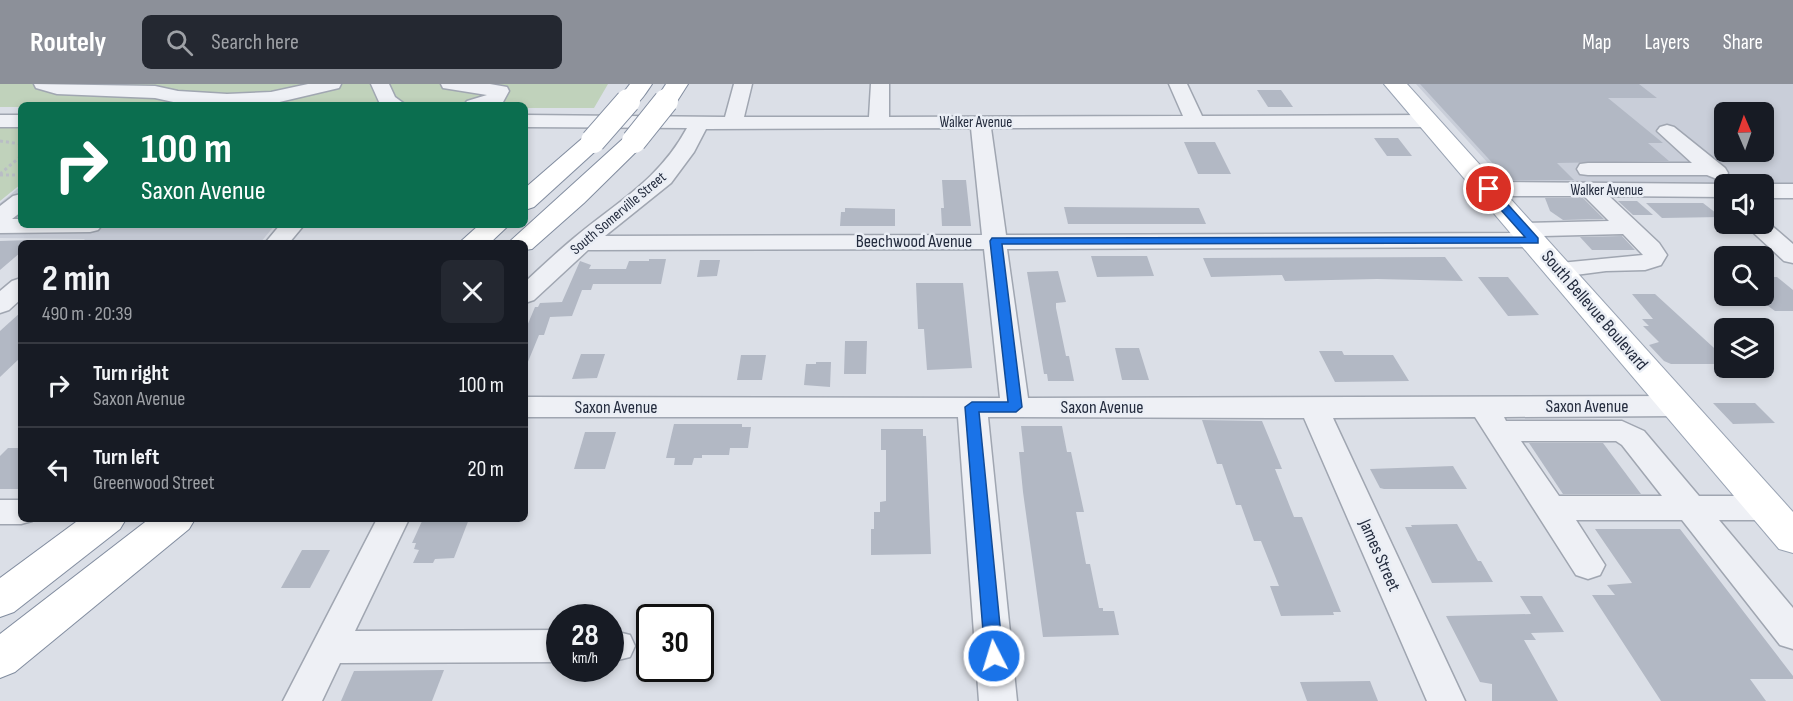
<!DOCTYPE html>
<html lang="en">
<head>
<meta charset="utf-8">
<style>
	:root { --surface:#171b24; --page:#242831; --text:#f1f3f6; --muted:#9ea1a6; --line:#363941; --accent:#8c9099 }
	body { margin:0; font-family:"Sofia Sans Condensed",sans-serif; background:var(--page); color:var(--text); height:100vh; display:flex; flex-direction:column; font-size:22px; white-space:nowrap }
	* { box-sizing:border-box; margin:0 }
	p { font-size:20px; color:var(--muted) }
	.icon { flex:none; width:33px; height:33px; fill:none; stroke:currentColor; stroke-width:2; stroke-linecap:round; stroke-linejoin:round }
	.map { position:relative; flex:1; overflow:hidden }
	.panel { position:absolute; left:18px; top:156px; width:510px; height:282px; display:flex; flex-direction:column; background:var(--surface); border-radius:9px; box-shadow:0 3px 9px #0003 }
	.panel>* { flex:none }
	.top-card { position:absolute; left:18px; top:18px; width:510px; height:126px; border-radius:9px; box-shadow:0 3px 9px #0003; background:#0b6e4f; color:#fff; overflow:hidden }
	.needle { width:39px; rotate:358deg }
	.fabs { position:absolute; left:1714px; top:18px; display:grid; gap:12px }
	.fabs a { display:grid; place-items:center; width:60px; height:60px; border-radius:9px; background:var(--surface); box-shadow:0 3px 9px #0003; font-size:30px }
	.speed { position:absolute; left:546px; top:520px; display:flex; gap:12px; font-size:30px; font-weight:700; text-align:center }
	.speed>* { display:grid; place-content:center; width:78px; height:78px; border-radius:50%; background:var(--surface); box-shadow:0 3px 9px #0003; line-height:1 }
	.speed small { font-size:15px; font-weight:400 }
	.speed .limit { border:3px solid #111; border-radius:9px; background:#fff; color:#111 }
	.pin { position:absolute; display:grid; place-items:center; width:51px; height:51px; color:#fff; margin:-26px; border:3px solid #fff; border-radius:50%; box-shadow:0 2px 6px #0007 }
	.me { position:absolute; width:66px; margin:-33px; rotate:355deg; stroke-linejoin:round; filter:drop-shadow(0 0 4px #0008) }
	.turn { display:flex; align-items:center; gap:21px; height:126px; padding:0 24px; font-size:27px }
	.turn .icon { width:78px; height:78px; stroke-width:2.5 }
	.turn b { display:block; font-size:42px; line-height:51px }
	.round { display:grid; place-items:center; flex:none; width:63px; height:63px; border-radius:9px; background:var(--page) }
	.summary { display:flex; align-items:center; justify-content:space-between; height:102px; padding:0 24px }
	h1 { font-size:36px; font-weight:700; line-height:45px }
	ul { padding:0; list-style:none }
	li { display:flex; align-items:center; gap:18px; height:84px; padding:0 24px; border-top:2px solid var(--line) }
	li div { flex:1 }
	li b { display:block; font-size:22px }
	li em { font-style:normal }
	header { display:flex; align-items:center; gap:36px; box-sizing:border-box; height:84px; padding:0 30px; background:var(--accent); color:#fff }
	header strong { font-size:28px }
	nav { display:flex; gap:33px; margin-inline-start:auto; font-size:21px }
	.search { width:420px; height:54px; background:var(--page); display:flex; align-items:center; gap:15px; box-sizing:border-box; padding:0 21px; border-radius:9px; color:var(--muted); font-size:22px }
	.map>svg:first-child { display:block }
	.built { fill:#c9ced9; fill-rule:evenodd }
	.green { fill:#c0d2bb }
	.building { fill:#b2b8c4 }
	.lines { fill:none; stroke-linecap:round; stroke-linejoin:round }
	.minor-casing { stroke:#a0a6b1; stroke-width:3 }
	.major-casing { stroke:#99a3b3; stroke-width:2 }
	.highway-casing { stroke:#818c9f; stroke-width:2 }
	.path { stroke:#b9bdc5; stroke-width:3; stroke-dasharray:3 3; stroke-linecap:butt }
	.minor { fill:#eef0f5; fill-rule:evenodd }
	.major { fill:#fff; fill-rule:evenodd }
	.highway { fill:#fff; fill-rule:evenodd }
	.highway-bridge-casing { stroke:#818c9f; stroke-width:26; stroke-linecap:butt }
	.highway-bridge { stroke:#fff; stroke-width:24 }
	.route { fill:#1a73e8; stroke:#114b97; stroke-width:1.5 }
	.labels { text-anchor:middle; stroke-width:5; stroke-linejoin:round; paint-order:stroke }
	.far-street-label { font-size:15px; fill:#242c3e; stroke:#eaeef5 }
	.street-label { font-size:18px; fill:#242c3e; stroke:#eaeef5 }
</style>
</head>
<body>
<header>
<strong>Routely</strong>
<div class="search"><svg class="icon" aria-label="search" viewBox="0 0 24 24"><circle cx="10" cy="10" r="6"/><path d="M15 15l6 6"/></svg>Search here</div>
<nav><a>Map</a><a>Layers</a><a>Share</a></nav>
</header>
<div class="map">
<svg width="1793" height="617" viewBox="0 0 1793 617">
	<rect width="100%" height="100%" fill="#dbdfe7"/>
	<g class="built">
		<path d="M1416,0h377v102l-286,-2zM1725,28h39v40h-39z"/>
		<path d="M21,102v39h254l-15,18h-179l4,-4 -85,-1v-35z"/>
	</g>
	<g class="green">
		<path d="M0,0h608l-14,24h-69v-3h-504v2h-21z"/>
		<path d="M0,43h21v57l-21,17z"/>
	</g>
	<g class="building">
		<path d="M1420,0h219l18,14h-49l55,45h-15l21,18 -112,2 17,17h-66z"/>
		<path d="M1257,6h24l12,17h-25z"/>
		<path d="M1374,54h24l14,18h-25z"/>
		<path d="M1184,58h31l16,32h-33z"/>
		<path d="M942,96h24l5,46h-29l-1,-18h3z"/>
		<path d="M1545,114h38l21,21 -41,1 -13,-9z"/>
		<path d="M1618,117h19l16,14h-20z"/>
		<path d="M1646,119h57l18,14 -59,1z"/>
		<path d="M1064,123l135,1 7,16h-138z"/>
		<path d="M845,124l50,1v17h-55l1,-14h4z"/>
		<path d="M1622,152l13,14h-43l-12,-13z"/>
		<path d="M29,156l4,2 -12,1v9l-21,18v-29z"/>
		<path d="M1091,172h56l7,20 -57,1z"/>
		<path d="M1445,173l18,24 -86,-2 -92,2 -3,-6 -71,2 -8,-19z"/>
		<path d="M649,175h17l-5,25h-68l-2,6h-9l-10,26 -22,1 -6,18h-5l-14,34v-43h2l8,-19h3l2,-4 22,-1 18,-41 11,4 -2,4h37l3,-8h20z"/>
		<path d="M700,176h20l-3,16 -20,1z"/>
		<path d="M1058,187l8,31 -10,1v5l10,48h3l5,25h-26l-1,-7h-3l-17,-102z"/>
		<path d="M1478,193h30l31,38 -31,1z"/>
		<path d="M1764,193h13l16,13v21h-18l-11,-8z"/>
		<path d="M916,199h47l9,85 -45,2 -3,-41h-6z"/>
		<path d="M1632,210h23l70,64v6h-54l-7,-3 -15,-16 10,-3 -16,-16h6l-7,-7h11z"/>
		<path d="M21,228v45l-21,20v-46z"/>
		<path d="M845,257h22l-1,33h-22z"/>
		<path d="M1115,264h24l10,32h-27z"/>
		<path d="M1319,267h23l2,4h49l16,26 -74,1z"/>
		<path d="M581,270h24l-8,24 -25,1z"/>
		<path d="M741,271h25l-4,25h-25z"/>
		<path d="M816,278h15l-1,25 -26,-2 2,-21h10z"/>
		<path d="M1713,319h42l20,20 -42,1z"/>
		<path d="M1202,336l60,1 20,48h-7l19,48h8l39,95h-8l1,3 -53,1 -11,-30h9l-18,-45h-7l-13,-36h-5l-14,-41h-5z"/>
		<path d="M674,340h68v3h9l-3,21h-18l-1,7h-27v3h-8l-2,7h-18l1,-7h-9z"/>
		<path d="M1021,342h41l5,26h4l13,60h-8l10,52h4l9,44h4v3h11l5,24 -76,2 -20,-145 -4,-40h5z"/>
		<path d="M881,345h42v7h3l5,118 -60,1v-26h3v-17h6v-10l6,-1v-51h-5z"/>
		<path d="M585,348h31l-11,37h-31z"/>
		<path d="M1529,359h74l38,51h-78z"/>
		<path d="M8,364h13v41h-21v-33z"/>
		<path d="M1453,382l14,23h-83l-4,-1 -10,-19z"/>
		<path d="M423,435h46l-15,39 -19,1 -2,4h-20l6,-13 -5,-1 2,-6h-4z"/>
		<path d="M1457,440l21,37h3l12,21 -61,1 -27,-56h7l-1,-2z"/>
		<path d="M1595,445h85l113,147v3h-43l16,22h-105l-69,-106h23l-8,-10 25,-2z"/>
		<path d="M302,466h28l-20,38h-29z"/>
		<path d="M1520,512h22l22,36 -33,1 5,7h-12l34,61h-66v-17l-12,-2 -34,-66 85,-2z"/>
		<path d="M444,586l-12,31h-91l13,-30z"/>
		<path d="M1370,597l8,20h-71l-7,-19z"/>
	</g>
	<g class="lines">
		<g class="minor-casing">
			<g id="minor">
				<path d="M34,0l121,2 23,5 49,3 44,-2 37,-8h33l-2,4 -68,16 -56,1 -37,-2 -23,-5 -98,-4 -21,-6z"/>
				<path d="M371,0h18l6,13 11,8 -26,-1z"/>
				<path d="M441,0h49l17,3 2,4 -6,11 -10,3h-29l3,-4 20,-6 -44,-7z"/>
				<path d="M734,0h18l-8,33h125l2,-33h18v33l294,-1 -14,-32h18l15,32 226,-1 7,2 3,4 -3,4 -7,2 -437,1 15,107 509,-2 -2,-3 4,-5 8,-2 84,-2 -25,-25h-95l-8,-2 -3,-5 3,-5 8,-2 240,2h-4v13l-116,-1 50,47 8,12 -6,10 -16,5 -39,1 -46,6 -9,-2 -3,-5 3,-5 9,-2 83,-8 -20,-21 -80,2 3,4 -4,5 -8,2 -527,2 21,149 650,-2 10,3 4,7 -4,7 -10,3 -174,1 2,4h116l22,10 55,65h68l11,3 5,9 -5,9 -11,3h-48l74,88v41l-13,-4 -98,-125h-106l29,45 -5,10 -12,4 -12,-4 -101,-158 -142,1 132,283h-38l-123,-283 -316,-1 29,284h-38l-21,-284h-433v-20l475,1 -16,-149 -396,1 -54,50 -9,3v-21c16,-15 32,-30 49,-44 44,-37 84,-57 113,-110l-162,-1v-12l200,2zM971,44l11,107 -377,1 66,-53 23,-31 12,-23zM1521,357h95l6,4 40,51h-103z"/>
				<rect x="0" y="31" width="21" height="12"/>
				<path d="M1667,41l7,2 51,41 3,5 -3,5 -8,1 -10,-4h-119l-8,-1 -3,-5 3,-5 8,-1h104l-35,-32 3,-4z"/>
				<rect x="1764" y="100" width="29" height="14"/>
				<path d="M21,110v18l-9,7h9v6h81l-4,5 -8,2 -90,1v-27l13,-10z"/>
				<path d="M1764,135l29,25v19l-9,-2 -40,-37h20z"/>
				<path d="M280,141h24l-15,18h-24z"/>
				<path d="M21,194v21l-12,11 -9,3v-22l12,-10z"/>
				<path d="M0,416h21v19h12l-1,2 -11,3h-21z"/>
				<path d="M377,435h32l-54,112 205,-1v32l-220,1 -18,38h-39z"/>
				<path d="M610,546l20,5 5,11 -5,11 -20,5z"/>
			</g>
		</g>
		<g class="major-casing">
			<path id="major" d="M1384,0h23l386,428v41l-14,-4z"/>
		</g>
		<g class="highway-casing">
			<g id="highway">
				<path d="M630,0h22c-9,13 -15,26 -32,22l-3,-5z"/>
				<path d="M666,0h22l-14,22 -8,2 -8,-2 -3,-5z"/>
				<path d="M593,50l8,2 4,5 -4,5 -67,61 -9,3v-22l60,-52z"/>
				<path d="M634,50l8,2 4,5 -4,5 -58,57 -52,46 -7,1v-7h-17l118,-107z"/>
				<path d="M479,141h30l-19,18h-31z"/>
				<path d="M80,435h46l-6,10 -106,83 -14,5v-39z"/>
				<path d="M149,435h46l-6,10 -174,143 -15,6v-44z"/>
			</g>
		</g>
		<g class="path">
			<path d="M0,57l21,3"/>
			<path d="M0,90l21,-18"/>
			<path d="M0,91h21"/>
		</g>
		<use href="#minor" class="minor"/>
		<use href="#major" class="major"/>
		<use href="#highway" class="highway"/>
		<g class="highway-bridge-casing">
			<g id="highway-bridge">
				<path d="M593,57l35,-40"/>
				<path d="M634,57l32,-40"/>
			</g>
		</g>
		<use href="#highway-bridge" class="highway-bridge"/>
	</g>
	<path class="route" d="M1489,102l3,1 46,51v5l-536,1 20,163 -6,5h-37l24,244 -2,5 -7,3 -6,-3 -3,-5 -20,-249 7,-5h36l-18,-161 2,-3 533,-1 -40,-45v-5z"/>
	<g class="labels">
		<g class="far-street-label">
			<text x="976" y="43">Walker Avenue</text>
			<text x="1607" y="111">Walker Avenue</text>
			<text transform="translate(618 129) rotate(-40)" y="5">South Somerville Street</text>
		</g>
		<g class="street-label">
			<text x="914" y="163">Beechwood Avenue</text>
			<text transform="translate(1595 226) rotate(49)" y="6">South Bellevue Boulevard</text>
			<text x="1587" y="328">Saxon Avenue</text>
			<text x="616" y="329">Saxon Avenue</text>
			<text x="1102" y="329">Saxon Avenue</text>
			<text transform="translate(1380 471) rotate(66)" y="6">James Street</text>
		</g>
	</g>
</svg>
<div class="fabs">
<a><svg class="needle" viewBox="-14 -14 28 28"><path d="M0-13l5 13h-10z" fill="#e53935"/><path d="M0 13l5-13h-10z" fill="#9ea1a6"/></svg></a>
<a><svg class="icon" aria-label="sound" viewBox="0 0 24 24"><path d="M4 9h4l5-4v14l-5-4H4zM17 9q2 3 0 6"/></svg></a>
<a><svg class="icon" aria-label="search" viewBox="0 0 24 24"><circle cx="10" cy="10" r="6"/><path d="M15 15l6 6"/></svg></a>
<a><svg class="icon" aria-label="layers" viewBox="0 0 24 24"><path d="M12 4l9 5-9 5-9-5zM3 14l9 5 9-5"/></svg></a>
</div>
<div class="speed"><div>28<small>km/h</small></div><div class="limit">30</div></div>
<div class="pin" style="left:1489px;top:105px;background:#d93025"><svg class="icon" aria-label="arrive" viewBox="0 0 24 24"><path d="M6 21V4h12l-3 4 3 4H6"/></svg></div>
<svg class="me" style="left:994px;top:572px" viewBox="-20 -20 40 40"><circle r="17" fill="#1a73e8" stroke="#fff" stroke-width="3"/><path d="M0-11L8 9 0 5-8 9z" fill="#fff"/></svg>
<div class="top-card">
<div class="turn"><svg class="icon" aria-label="right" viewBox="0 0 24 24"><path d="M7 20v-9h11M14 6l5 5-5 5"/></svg><div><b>100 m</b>Saxon Avenue</div></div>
</div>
<section class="panel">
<div class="summary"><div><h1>2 min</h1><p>490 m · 20:39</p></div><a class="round"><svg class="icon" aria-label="close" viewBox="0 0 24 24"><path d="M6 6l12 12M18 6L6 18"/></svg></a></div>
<ul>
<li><svg class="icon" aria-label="right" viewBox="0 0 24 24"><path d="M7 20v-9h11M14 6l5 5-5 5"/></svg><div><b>Turn right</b><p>Saxon Avenue</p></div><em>100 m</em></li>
<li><svg class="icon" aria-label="left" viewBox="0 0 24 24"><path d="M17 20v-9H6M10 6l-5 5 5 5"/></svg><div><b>Turn left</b><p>Greenwood Street</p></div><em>20 m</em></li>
</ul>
</section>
</div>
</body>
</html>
